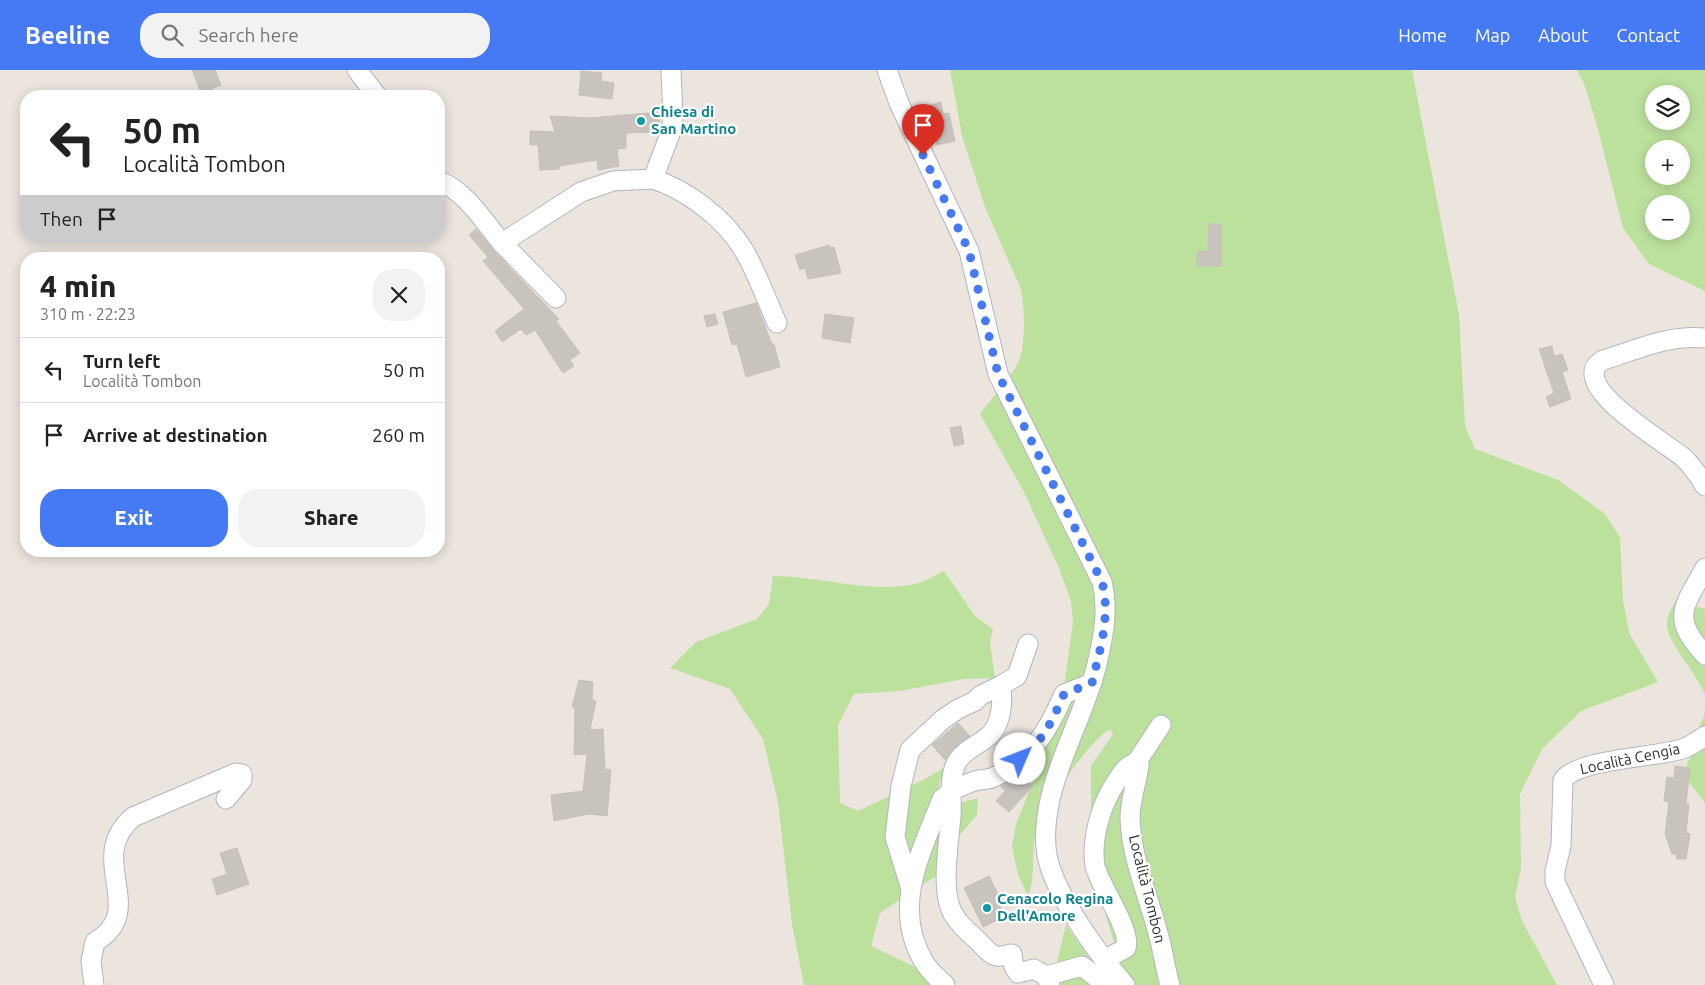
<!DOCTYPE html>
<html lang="en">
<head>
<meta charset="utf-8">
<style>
	:root { --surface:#fff; --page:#f2f2f2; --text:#222; --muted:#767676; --line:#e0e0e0; --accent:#467af2 }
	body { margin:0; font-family:Ubuntu,sans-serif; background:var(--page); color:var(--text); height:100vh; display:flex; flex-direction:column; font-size:19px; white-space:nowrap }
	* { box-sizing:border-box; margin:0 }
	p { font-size:16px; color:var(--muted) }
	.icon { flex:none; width:28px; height:28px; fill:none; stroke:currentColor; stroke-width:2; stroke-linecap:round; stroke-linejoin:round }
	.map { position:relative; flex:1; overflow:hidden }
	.sheet { position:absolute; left:20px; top:182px; width:425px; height:305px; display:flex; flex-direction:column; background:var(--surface); border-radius:20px; box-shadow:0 2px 12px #0003 }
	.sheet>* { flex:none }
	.top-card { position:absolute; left:20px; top:20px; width:425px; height:152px; border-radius:20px; box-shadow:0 2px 12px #0003; background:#fff; color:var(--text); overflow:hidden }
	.controls { position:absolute; left:1645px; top:15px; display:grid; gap:10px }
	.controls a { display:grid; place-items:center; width:45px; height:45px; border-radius:50%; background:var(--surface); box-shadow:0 2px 12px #0003; font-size:25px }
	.pin { position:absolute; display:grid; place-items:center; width:42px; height:42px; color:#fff; margin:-51px -21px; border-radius:50% 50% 50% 0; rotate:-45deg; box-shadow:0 0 5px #0007 }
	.pin .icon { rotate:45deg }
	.me { position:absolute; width:55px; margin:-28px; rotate:46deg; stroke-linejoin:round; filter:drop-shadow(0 0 4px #0008) }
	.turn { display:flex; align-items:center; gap:18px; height:105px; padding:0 20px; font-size:22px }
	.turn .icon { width:65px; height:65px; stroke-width:2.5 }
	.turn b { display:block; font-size:35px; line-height:42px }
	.then { display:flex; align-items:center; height:48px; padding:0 20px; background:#0003; gap:10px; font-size:19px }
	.round { display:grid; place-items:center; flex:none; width:52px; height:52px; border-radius:20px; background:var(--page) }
	.summary { display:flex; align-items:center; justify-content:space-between; height:85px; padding:0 20px }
	h1 { font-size:30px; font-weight:800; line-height:38px }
	.button { display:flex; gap:10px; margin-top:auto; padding:10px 20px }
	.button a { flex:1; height:58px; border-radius:20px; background:var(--accent); color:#fff; font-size:20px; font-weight:800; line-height:58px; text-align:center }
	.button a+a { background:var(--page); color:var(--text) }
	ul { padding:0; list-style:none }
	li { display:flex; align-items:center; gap:15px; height:65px; padding:0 20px; border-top:1px solid var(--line) }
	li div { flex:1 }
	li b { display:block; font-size:19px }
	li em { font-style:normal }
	header { display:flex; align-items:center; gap:30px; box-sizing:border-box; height:70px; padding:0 25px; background:var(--accent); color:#fff }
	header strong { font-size:24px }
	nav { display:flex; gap:28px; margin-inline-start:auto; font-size:18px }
	.search { width:350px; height:45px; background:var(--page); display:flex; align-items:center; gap:12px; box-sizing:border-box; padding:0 18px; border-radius:20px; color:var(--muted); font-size:19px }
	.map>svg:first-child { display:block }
	.green { fill:#bce19d; fill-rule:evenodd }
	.building { fill:#c8c3bd; stroke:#c8c0b8 }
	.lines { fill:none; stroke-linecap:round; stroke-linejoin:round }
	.minor-casing { stroke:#b2b5be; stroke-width:21 }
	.minor { stroke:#fff; stroke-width:19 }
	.route { stroke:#467af2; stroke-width:9; stroke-dasharray:0 16.2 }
	.culture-dot { fill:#0f9aa8; stroke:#fff; stroke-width:2 }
	.labels { text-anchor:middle; stroke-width:4.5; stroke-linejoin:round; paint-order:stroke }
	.culture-label { font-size:15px; font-weight:bold; fill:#0d838f; stroke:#fff; text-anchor:start }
	.street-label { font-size:15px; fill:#2b2b2b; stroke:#fff }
</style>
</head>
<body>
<header>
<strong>Beeline</strong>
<div class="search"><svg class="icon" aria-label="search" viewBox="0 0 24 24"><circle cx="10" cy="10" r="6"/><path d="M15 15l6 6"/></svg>Search here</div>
<nav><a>Home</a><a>Map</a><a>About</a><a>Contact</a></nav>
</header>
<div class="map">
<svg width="1705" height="915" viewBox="0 0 1705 915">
	<rect width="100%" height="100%" fill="#ece5de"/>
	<g class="green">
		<path d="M950,0h462l47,245 6,111 10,23 83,31 46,33 16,24 3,64 7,34 28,47 -77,29 -39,38 -22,45 1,74 -6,29 7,24 35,64h-430l-21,-69 -15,-83v-67l22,-32 -3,-5c-20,10 -70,83 -75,106 -4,20 1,42 -7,61l-10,-21 -6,-28 4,-23 44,-110 13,-91 -2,-22 -12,-33 -35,-76 -44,-78c12,-17 30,-34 39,-53 7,-14 7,-72 -3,-83l-31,-71 -23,-71z"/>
		<path d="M1577,0h128v221l-56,-27 -26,-36 -24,-95 -14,-47zM1654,24h27v27h-27zM1654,79h27v27h-27zM1654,134h27v27h-27z"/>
		<path d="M944,501l31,45 18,13 -3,14 5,35 -32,1 -63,12 -46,3 -16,31 2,78 18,8 67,-32 25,-15 -11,20 -1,25 40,-11 -1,17 -29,34 -9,25 -59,39 -9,33 82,39h-149l-12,-61 -14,-122 -15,-63 -33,-50 -60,-21 26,-26 61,-23 12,-15 4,-28c46,0 97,18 142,8 10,-2 20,-9 29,-13z"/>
		<path d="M1676,530l29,9v86c-7,-20 -37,-52 -38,-69 -1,-10 5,-18 9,-26z"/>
		<path d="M1705,638v95l-16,-21 -2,-19c8,-10 6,-19 10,-31 3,-8 8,-14 8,-24z"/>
		<path d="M1066,855l42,60h-71l17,-11z"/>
	</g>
	<g class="building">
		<path d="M192,0h23l6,15 -20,8z"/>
		<path d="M581,1l21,2 -1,8 13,2 -2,16 -33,-4z"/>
		<path d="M941,32l2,12 6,-1 6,28 -18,4 -10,-39z"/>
		<path d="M660,42l-1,20 -33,1v15l-9,1 2,17 -21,4 -1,-10 -38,6v3l-19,1 -2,-25h-8v-14l25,1 -5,-16 40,2z"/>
		<path d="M1209,154h12v42h-24v-15l11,1z"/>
		<path d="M476,159l18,22 65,68 -3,2 24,32 -10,7 4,6 -11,7 -28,-43 -9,5 -5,-6 -19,13 -7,-11 29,-22 -41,-48 5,-4 -19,-22z"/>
		<path d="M829,175l1,3 4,-1 7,26 -33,6 -3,-11 -5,2 -5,-15z"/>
		<path d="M756,233l16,41h2l6,23 -34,10 -9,-33 -5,1 -9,-33z"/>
		<path d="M715,244l3,10 -11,3 -3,-11z"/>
		<path d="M825,244l29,4 -4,25 -28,-5z"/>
		<path d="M1552,276l2,10 8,-2 6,16 -6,2 9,27 -21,8 -4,-10 8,-4 -15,-44z"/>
		<path d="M961,356l3,18 -10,2 -4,-18z"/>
		<path d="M579,610l14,2 -1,17 4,2 -6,29 13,-1 2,40 6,1 -4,46 -18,-2 -35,7 -3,-26 32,-4 4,-37 -13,1 1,-46 -3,-3z"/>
		<path d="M958,653l12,13 -16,12 -9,12 -13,-15z"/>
		<path d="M1675,696l15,2 -4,36h3l-3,29 4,1 -4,25h-9l-1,-5h-4l-7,-20 4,-32 -5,-1 3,-24 7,1z"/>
		<path d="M1021,705l12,11 -24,26 -13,-11 9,-10 -5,-5 13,-7 2,2z"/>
		<path d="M237,778l12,36 -32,11 -5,-16 15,-5 -7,-21z"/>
		<path d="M989,806l11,22 -3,2 8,16 -22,11 -19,-39z"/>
	</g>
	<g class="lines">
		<g class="minor-casing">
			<g id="minor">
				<path d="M357,0l20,26"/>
				<path d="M887,0l12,33 70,148 29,123 104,208c7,29 1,57 -6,86 -10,38 -28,72 -40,110 -8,24 -14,57 -8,82 10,39 50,94 77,125"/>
				<path d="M653,109c34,11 71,39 90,70 14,23 23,50 34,74"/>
				<path d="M439,111c27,10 45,41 63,62l79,-51 32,-11 40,-2 17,-45 3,-15 -2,-49"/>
				<path d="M502,173l54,55"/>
				<path d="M1705,268c-35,-4 -69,12 -102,22 -40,24 65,84 81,98 8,8 15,18 21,28"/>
				<path d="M1705,498c-21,39 -35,49 0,87"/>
				<path d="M1000,616l17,-10 11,-32"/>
				<path d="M1136,693l25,-38"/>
				<path d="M910,816l-15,-49 6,-51 9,-36 32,-30 16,-11 17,-8 6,-6 19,-9c4,14 1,37 -9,48 -11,11 -30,16 -36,32 -6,15 -3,34 -4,50 -2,26 -11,75 2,98 6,10 15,18 23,25 7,6 15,19 25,17 3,0 7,-2 11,-2l2,13 4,6 16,-4 12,7 4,9"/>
				<path d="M1104,890l22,-12c6,-18 -26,-61 -31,-82 -4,-25 5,-58 18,-79 6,-9 12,-22 23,-24l3,2c-2,18 -9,34 -9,53 1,39 18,77 28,115 5,17 7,35 12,52"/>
				<path d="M1046,906l36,-10 24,19"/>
				<path d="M94,915l-3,-24 4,-19c55,-32 -11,-83 38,-125l103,-44 6,1v6l-16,19"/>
				<path d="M945,915c-7,-7 -16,-14 -21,-23 -33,-55 -3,-109 18,-163 9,-9 20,-14 33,-18 6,-2 13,-1 19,-4 38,-19 54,-46 70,-83l28,-11"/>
				<path d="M1604,915l-49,-103v-11l6,-25 2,-66c16,-22 95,-22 122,-32 7,-3 14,-8 20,-12"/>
			</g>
		</g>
		<use href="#minor" class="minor"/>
	</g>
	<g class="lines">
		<path class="route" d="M923,85l46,96 29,123 104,208c9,34 -2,67 -10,101l-28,11c-11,25 -21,48 -44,65"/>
	</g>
	<g class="culture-dot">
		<circle cx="641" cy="51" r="5"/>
		<circle cx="987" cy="838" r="5"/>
	</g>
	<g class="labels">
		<g class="culture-label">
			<text x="651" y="47">Chiesa di<tspan x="651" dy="17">San Martino</tspan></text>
			<text x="997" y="834">Cenacolo Regina<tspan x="997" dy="17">Dell'Amore</tspan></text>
		</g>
		<g class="street-label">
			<text transform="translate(1630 689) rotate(-12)" y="5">Località Cengia</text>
			<text transform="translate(1147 819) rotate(76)" y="5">Località Tombon</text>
		</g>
	</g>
</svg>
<div class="controls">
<a><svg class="icon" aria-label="layers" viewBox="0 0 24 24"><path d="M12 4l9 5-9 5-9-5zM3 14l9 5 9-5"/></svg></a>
<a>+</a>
<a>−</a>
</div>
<div class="pin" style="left:923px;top:85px;background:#d93025"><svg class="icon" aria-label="arrive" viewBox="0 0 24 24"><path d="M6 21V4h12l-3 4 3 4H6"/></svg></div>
<svg class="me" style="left:1020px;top:689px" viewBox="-20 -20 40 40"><circle r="19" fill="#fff"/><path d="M0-13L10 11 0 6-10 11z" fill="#467af2"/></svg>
<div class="top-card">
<div class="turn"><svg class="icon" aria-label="left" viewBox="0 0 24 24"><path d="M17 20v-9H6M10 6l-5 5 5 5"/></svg><div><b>50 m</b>Località Tombon</div></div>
<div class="then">Then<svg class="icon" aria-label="arrive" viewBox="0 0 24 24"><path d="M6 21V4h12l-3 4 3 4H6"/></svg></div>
</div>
<section class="sheet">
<div class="summary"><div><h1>4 min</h1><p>310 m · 22:23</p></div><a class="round"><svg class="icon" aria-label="close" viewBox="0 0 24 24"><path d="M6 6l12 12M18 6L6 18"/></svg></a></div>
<ul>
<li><svg class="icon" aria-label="left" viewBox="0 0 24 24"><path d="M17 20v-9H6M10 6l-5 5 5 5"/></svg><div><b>Turn left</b><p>Località Tombon</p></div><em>50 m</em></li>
<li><svg class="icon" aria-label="arrive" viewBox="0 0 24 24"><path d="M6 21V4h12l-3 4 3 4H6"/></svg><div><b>Arrive at destination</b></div><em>260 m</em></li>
</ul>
<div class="button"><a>Exit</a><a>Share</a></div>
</section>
</div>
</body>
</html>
